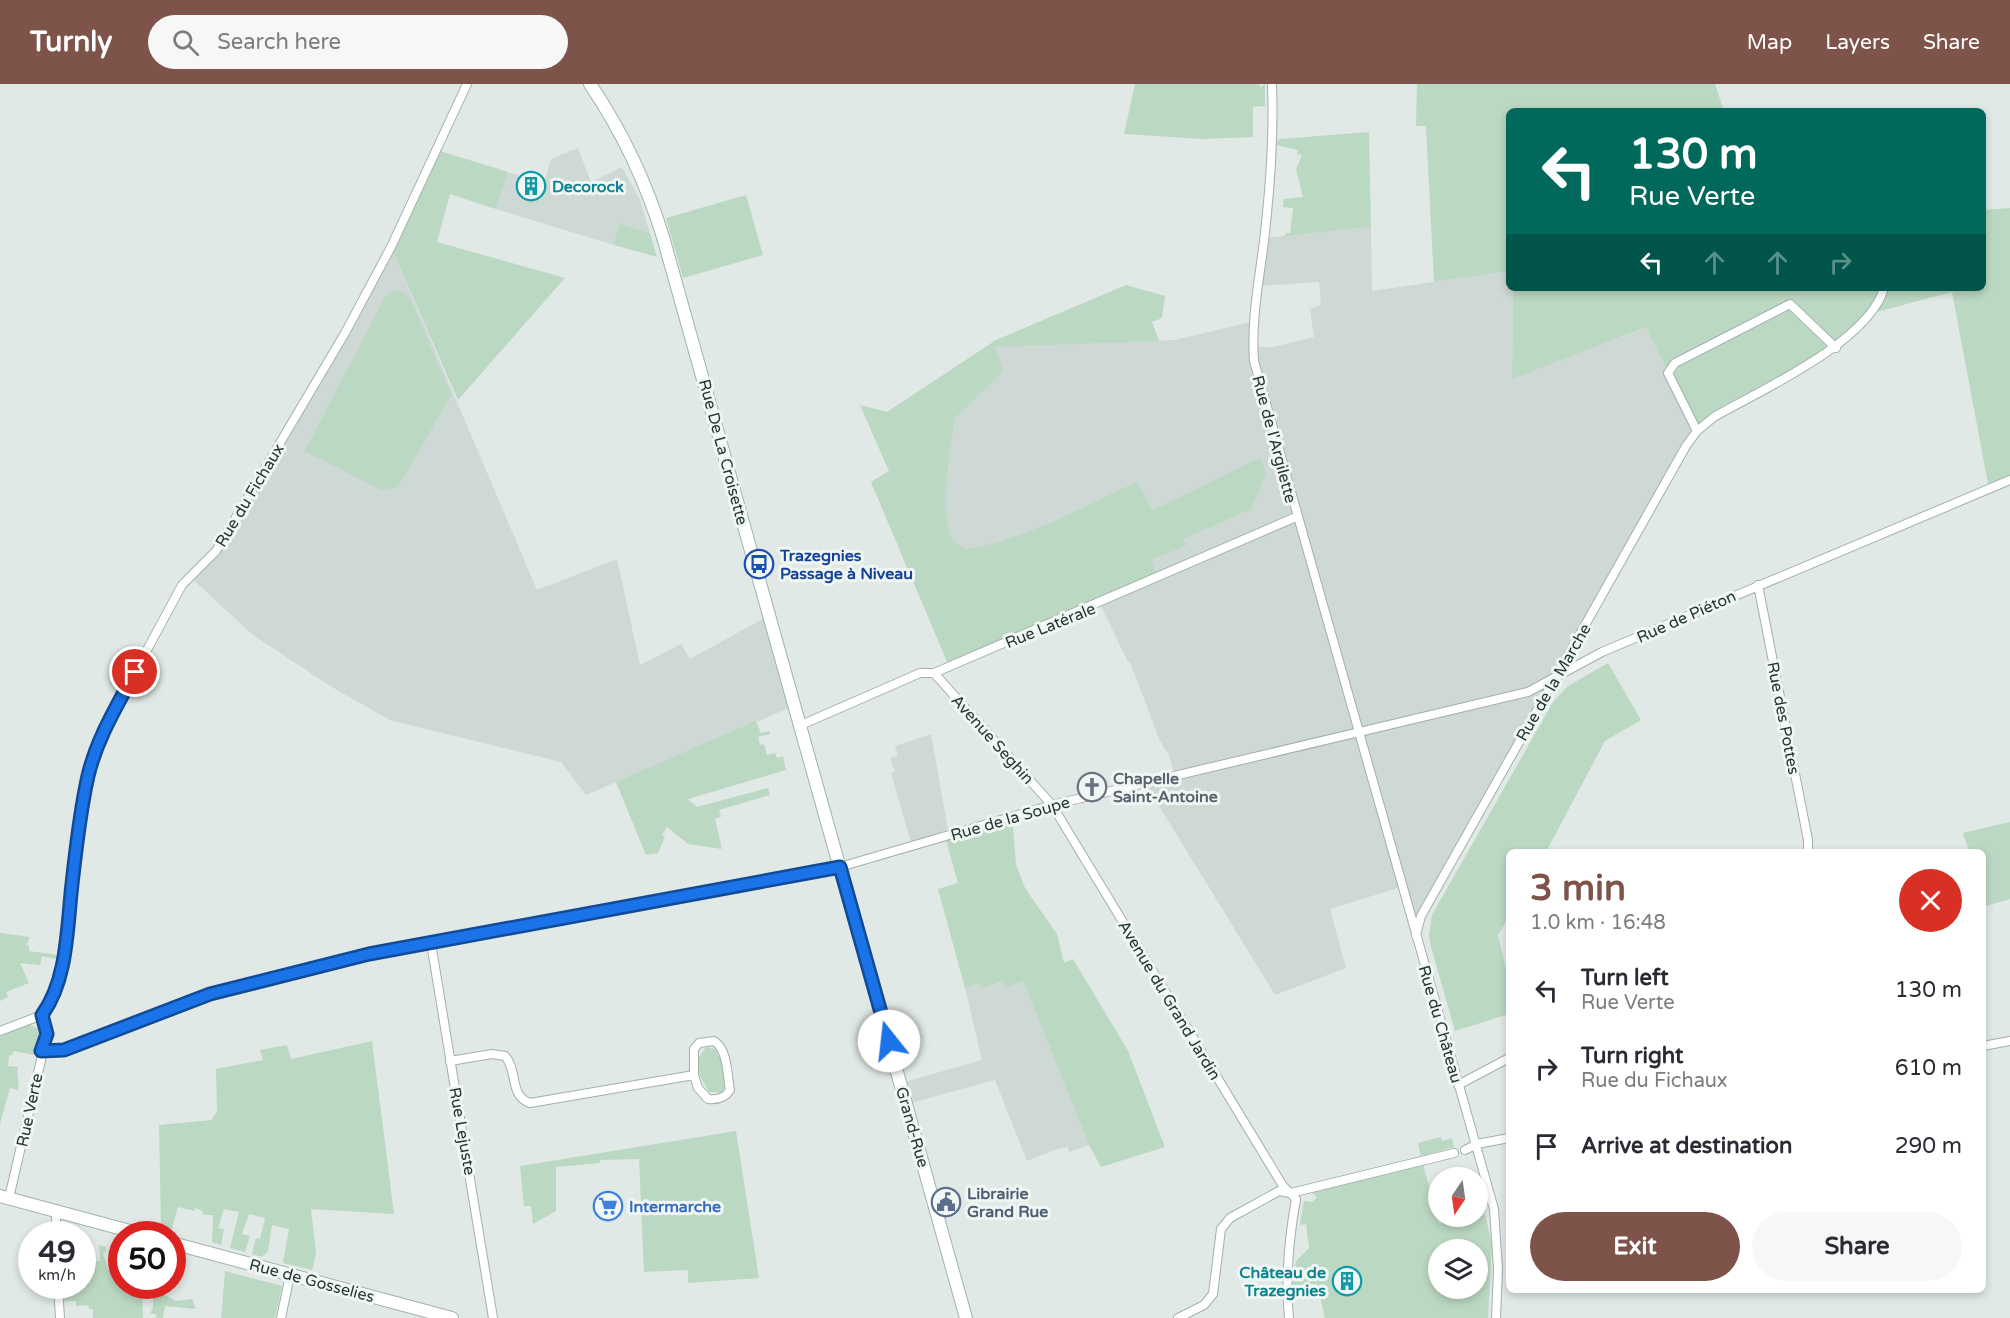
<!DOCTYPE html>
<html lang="en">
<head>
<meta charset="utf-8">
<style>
	:root { --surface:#fff; --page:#f7f7f7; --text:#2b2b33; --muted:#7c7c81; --accent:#7d534a }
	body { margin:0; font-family:"Varela Round",sans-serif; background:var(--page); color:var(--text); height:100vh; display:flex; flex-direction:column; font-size:22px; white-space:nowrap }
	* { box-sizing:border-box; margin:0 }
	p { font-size:20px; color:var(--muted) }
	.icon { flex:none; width:33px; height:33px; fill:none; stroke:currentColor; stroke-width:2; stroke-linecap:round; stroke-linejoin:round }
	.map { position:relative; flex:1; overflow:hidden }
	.side { position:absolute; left:1506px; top:765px; width:480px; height:444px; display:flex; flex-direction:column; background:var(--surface); border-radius:9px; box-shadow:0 3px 9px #0003 }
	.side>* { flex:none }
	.hud { position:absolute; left:1506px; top:24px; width:480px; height:183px; border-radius:9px; box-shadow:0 3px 9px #0003; background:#00695c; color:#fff; overflow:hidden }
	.needle { width:39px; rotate:193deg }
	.tools { position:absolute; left:1428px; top:1083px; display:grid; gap:12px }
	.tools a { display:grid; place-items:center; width:60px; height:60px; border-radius:50%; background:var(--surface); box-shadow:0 3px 9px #0003; font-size:30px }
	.speed { position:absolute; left:18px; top:1137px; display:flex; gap:12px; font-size:30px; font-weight:700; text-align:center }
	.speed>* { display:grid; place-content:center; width:78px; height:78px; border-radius:50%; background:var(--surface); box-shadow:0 3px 9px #0003; line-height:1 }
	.speed small { font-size:15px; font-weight:400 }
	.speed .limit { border:9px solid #d22; background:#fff; color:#111 }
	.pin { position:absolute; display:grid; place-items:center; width:51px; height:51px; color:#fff; margin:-26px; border:3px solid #fff; border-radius:50%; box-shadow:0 2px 6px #0007 }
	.me { position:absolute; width:66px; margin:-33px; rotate:344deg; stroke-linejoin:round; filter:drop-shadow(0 0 4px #0008) }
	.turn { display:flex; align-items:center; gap:21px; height:126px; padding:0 24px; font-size:27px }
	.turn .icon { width:78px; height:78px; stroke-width:2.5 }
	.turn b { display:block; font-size:42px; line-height:51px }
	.lanes { display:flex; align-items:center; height:57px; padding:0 24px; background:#0003; justify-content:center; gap:30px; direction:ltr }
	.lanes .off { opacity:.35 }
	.round { display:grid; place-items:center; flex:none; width:63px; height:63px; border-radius:32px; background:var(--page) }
	.head { display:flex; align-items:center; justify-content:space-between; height:102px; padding:0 24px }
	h1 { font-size:36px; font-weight:700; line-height:45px; color:var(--accent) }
	.action { display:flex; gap:12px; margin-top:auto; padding:12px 24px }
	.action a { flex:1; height:69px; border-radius:36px; background:var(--accent); color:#fff; font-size:24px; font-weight:700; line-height:69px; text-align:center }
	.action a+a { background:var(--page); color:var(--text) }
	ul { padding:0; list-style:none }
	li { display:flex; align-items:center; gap:18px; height:78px; padding:0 24px }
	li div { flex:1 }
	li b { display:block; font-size:22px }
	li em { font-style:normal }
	header { display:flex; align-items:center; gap:36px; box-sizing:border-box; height:84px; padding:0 30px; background:var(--accent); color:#fff }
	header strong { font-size:28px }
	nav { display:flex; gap:33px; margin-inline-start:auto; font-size:21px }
	.search { width:420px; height:54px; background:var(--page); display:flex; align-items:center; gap:15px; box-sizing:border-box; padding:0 21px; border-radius:33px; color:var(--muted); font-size:22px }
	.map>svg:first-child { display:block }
	.built { fill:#ced8d4 }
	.green { fill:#bbd8c2; fill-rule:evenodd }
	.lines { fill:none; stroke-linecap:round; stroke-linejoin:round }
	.street-casing { stroke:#a3b0ab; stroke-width:10 }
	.secondary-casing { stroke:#a0b3ac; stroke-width:14 }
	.street { stroke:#fff; stroke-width:8 }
	.secondary { stroke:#fff; stroke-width:12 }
	.route-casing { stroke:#114b97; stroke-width:15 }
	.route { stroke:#1a73e8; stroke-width:10 }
	.labels { text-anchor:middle; stroke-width:6; stroke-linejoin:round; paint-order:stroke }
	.culture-label { font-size:16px; font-weight:bold; fill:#0d838f; stroke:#f0f6f3; text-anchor:start }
	.street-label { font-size:16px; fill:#223731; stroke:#f0f6f3 }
	.transit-label { font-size:16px; font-weight:bold; fill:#164399; stroke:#f0f6f3; text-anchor:start }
	.worship-label { font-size:16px; font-weight:bold; fill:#5b616d; stroke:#f0f6f3; text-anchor:start }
	.service-label { font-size:16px; font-weight:bold; fill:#4e5e75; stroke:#f0f6f3; text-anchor:start }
	.shop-label { font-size:16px; font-weight:bold; fill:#366cbe; stroke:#f0f6f3; text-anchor:start }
</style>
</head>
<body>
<header>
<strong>Turnly</strong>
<div class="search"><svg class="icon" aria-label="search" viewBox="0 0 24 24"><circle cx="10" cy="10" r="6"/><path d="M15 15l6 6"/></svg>Search here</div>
<nav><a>Map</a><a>Layers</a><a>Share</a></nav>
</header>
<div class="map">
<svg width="2010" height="1234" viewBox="0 0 2010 1234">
	<rect width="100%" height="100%" fill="#e0e9e5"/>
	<g class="built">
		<path d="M578,64l13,34 31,-15 18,33 10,33 -31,-10 -5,22 -118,-36 12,-37 36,11 7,-24z"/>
		<path d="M1371,143l1,64 137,-20v17h4l-1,90 135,-51 50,104 -276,485 -5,19 -15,-48 -71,22 16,59 -71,27 -130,-212 30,-7 -6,-21 -9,-14 -30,-79h-2l-28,-58 -151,62 -78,-184 18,-11 106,-124 180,-7 79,-19 -1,26h20l41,-10 -4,-28 11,-4 -2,-23 -61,4 6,-48z"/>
		<path d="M391,163l146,343 80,-31 23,106 41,-21 9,15 80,-44 26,90 -210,90 -25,-33 -171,-42 -60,-34 -77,-51 -64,-59 27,-25z"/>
		<path d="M931,650l18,101 -37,11 -21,-73 4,-2 -5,-13 8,-2 -3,-10z"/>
		<path d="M1003,897l3,7 17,-7 66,164 -19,7 -3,-5 -10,2 -30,12 -32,-81 -88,24 -6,-21 81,-23 -17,-72 15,-5 3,6z"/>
	</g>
	<g class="green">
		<path d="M1135,0h117l8,1v3l5,-4v22l-12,1v30l-51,2 -78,-5z"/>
		<path d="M1417,0h298l9,27h-215v160l-75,11 -8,-156h-10z"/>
		<path d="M1369,48l2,95 -86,9 1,-3h4l3,-25 -10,-1 1,-8 19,-2 -7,-28 6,-14 -5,-1 1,-4 -22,-5 3,-6z"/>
		<path d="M437,66l71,22 -12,37 -46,-15 -13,48 128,36 -107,122 -67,-153z"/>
		<path d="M746,111l17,60 -80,23 -17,-60z"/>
		<path d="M2010,124v272l-21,9 -37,-197 -83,22 -19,20 -153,97 -51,-104 -134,52 1,-91h470v-78z"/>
		<path d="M619,139l31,10 7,24 -43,-12z"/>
		<path d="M1126,201l39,11 -3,22 -10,4 7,19 -164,6 8,24 -48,47c-4,27 -18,101 -1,123 3,3 8,6 12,8 60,-9 116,-42 171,-67l15,29 108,-53 6,15 -15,36 -68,30 3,7 -36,14 9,17 -210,89 -78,-184 18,-11 -29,-66 27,7 109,-72z"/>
		<path d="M395,206l10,3 5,5 41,97 -53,92 -17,3 -76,-39 80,-154z"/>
		<path d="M1608,579l33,57 -36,21 -59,111h-37v64l-11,19 11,46v33l-54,17 -24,-84 -2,-11 3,-21 121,-213 15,-16z"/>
		<path d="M756,637l5,12 9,-2v3l-12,3 2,8 4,-1 3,11 8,-2 2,5 6,-2 3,14 -98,29 9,8 71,-19 2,7 -51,15 2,7 -6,2 7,30 -34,-5 -21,-17 -5,8 3,2 -7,16 -12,2 -30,-73z"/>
		<path d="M1012,733l4,47 9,24 32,46 7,29 9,-4 55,92 37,96 -64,20 -12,-22 -66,-164 -17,7 -4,-7 -20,8 -2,-6 -15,5 -27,-99 20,-6 -13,-46z"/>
		<path d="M2010,738v77l-24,7 -3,-8v-46h-14l-6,-19z"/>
		<path d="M0,849l30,4 -4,8 3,1v5l29,4 -1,4 -15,-3 -2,9 -20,-2 9,20 -23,9 2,5 -8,4z"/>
		<path d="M28,940l9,4 3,9 -6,18 -20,-4 -2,4 -3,1 -1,10 10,1c-2,8 2,15 0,23l-8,-2 -10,36v-87z"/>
		<path d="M372,957l22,173 -83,-5 5,44 -4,17 -29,-7 6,-34 -17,-4 -4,26 -6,6 -10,-3 4,-16 4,1 5,-21 -16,-4 -7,20 8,2 -5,16 -15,-4 9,-36 -15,-3 -6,19 6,1 -3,16 -9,-3 1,-27h-9l-3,-5 -6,-2 -1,3 -16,-4 -7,24 -10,-3 -2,-103 52,-5 6,-8 -1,-43 47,-9 -3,-10 27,-5 4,14z"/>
		<path d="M706,963l9,2 7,13 4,24 -5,7 -12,-1 -9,-16 -2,-17z"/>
		<path d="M736,1047l23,147 -71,5v-13l-44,2 -5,-113 -39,1v3l-44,4v44l-23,13 -2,-18h-7l-4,-40z"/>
		<path d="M1441,1053l1,4 10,-3 2,9 -33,9 -3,-13z"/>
		<path d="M1423,1080l16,59 46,-9 7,31 -4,73h-163l-8,-34 -25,2 4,-25 13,-13 -3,-24 -6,1 4,-24 9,1 4,-5 -7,-6zM1438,1166h40v38h-40z"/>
		<path d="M99,1161l7,2v5l-3,1 5,17 4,-1v-20l9,2 1,35h20l1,32h-50v-9h-4l-1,-4 -12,1v-5h-12l-1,-15h19l1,-32h2l1,5h4l-1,-4 5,1v5h6z"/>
		<path d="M225,1187l57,15 -7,32h-54z"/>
		<path d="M153,1202h14l-2,9 11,6 16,-2 4,10 -31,-3 -2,12h-7v-4h-6l3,-7z"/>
	</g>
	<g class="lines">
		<g class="street-casing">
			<g id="street">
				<path d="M1272,0c2,52 -2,106 -8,157 -5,40 -13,80 -10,120l240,848 4,60 -2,49"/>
				<path d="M1697,347l-29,-58 7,-10 115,-59 46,44"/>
				<path d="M1758,501l50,255v12"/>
				<path d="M934,589l118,132 231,381 13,13c-7,39 -11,80 -7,119"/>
				<path d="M801,641l119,-52h14l362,-156"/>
				<path d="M1416,851l5,-19 265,-470 11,-15 17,-14c47,-27 155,-75 170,-129"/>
				<path d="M431,859l62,375"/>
				<path d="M0,947l42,-16"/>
				<path d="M1983,962l27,-5"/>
				<path d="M41,967c48,-2 93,-31 138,-47 61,-21 126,-34 190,-50l464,-85 219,-64 476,-113 74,-40 408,-172"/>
				<path d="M450,977l42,-7 13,2c13,14 4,40 25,47l164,-28v-26l5,-6 15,-2c14,9 13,33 16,49 -5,8 -12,10 -22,9l-10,-11 -4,-13"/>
				<path d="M1458,1001l51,-27"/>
				<path d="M1465,1066l12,-6 32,-6"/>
				<path d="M9,1114l38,-164 -5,-19 10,-14 8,-28 17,-138 12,-61 17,-48 76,-141 34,-34 129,-218 46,-86 76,-163"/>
				<path d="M56,1150v-23"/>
				<path d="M58,1202l2,32"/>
				<path d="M281,1234l9,-43"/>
				<path d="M1178,1234l26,-13 9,-11 8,-65 9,-11 49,-27 12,2 163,-40"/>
			</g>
		</g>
		<g class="secondary-casing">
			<g id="secondary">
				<path d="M590,0c32,47 56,98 73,153l303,1081"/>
				<path d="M0,1112l141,38"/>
				<path d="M172,1159l280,75"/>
			</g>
		</g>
		<use href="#street" class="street"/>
		<use href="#secondary" class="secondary"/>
	</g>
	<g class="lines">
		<g class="route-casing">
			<path id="route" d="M135,588c-18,34 -38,66 -47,104 -8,35 -12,72 -16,108 -5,43 -4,95 -30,131l5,19 -6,17 23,-1 146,-56 159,-40 471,-87 49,174"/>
		</g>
		<use href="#route" class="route"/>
	</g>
	<defs>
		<g id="building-ring" transform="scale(1.5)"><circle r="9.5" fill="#f0f6f3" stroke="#0f9aa8" stroke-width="1.5"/><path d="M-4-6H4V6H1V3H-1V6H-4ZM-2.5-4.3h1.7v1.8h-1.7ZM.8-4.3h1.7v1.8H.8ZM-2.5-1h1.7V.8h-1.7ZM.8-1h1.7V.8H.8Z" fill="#0f9aa8"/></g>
		<g id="bus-ring" transform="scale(1.5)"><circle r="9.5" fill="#f0f6f3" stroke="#1a4fb4" stroke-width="1.5"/><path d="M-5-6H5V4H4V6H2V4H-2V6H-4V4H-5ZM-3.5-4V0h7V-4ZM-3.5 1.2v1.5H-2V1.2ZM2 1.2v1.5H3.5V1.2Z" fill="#1a4fb4"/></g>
		<g id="church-ring" transform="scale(1.5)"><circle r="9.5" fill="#f0f6f3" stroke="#6b7280" stroke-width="1.5"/><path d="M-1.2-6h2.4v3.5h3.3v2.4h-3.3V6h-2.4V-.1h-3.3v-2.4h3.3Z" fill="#6b7280"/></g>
		<g id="civic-ring" transform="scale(1.5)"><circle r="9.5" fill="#f0f6f3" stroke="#5c6f8a" stroke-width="1.5"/><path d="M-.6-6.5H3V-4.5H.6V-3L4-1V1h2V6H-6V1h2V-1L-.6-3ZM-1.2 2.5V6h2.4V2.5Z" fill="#5c6f8a"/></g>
		<g id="supermarket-ring" transform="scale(1.5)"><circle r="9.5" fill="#f0f6f3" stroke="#3f7fe0" stroke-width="1.5"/><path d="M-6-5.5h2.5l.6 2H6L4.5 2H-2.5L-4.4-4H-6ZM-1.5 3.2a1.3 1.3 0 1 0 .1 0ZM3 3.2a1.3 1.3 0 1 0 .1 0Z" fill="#3f7fe0"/></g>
	</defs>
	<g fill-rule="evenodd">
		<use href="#building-ring" x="531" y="102"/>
		<use href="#bus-ring" x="759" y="480"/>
		<use href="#church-ring" x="1092" y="703"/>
		<use href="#civic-ring" x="946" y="1118"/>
		<use href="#supermarket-ring" x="608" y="1122"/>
		<use href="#building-ring" x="1347" y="1197"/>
	</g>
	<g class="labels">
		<g class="culture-label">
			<text x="552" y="108">Decorock</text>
			<text x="1326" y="1194" text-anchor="end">Château de<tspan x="1326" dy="18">Trazegnies</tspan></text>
		</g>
		<g class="street-label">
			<text transform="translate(1275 355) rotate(75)" y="6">Rue de l'Argilette</text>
			<text transform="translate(724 368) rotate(75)" y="6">Rue De La Croisette</text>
			<text transform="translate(249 411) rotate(-59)" y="6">Rue du Fichaux</text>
			<text transform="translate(1686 532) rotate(-24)" y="6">Rue de Piéton</text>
			<text transform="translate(1050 541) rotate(-22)" y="6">Rue Latérale</text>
			<text transform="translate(1553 598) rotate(-60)" y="6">Rue de la Marche</text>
			<text transform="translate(1784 634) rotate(79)" y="6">Rue des Pottes</text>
			<text transform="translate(993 655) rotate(48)" y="6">Avenue Seghin</text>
			<text transform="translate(1010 734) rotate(-16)" y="6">Rue de la Soupe</text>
			<text transform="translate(1170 916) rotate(59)" y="6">Avenue du Grand Jardin</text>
			<text transform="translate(1441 940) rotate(74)" y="6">Rue du Château</text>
			<text transform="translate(29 1026) rotate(-78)" y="6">Rue Verte</text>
			<text transform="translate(913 1043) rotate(74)" y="6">Grand-Rue</text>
			<text transform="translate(463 1047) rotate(80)" y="6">Rue Lejuste</text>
			<text transform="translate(312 1196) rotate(15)" y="6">Rue de Gosselies</text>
		</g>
		<g class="transit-label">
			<text x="780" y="477">Trazegnies<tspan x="780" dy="18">Passage à Niveau</tspan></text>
		</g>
		<g class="worship-label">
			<text x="1113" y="700">Chapelle<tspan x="1113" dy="18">Saint-Antoine</tspan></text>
		</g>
		<g class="service-label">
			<text x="967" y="1115">Librairie<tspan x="967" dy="18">Grand Rue</tspan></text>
		</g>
		<g class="shop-label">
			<text x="629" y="1128">Intermarche</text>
		</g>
	</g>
</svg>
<div class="tools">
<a><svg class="needle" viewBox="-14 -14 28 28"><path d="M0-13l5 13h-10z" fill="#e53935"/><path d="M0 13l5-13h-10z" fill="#7c7c81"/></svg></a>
<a><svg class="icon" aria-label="layers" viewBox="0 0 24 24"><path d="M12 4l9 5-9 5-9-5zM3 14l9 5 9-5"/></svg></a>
</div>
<div class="speed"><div>49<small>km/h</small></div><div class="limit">50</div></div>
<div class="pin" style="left:135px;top:588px;background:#d93025"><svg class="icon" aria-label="arrive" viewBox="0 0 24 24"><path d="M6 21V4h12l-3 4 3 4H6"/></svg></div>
<svg class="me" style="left:889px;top:957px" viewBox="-20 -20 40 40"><circle r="19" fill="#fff"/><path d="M0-13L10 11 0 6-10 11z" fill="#1a73e8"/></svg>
<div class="hud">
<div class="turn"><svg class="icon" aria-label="left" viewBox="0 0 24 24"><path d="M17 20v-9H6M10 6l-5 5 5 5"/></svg><div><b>130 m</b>Rue Verte</div></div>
<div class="lanes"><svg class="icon" aria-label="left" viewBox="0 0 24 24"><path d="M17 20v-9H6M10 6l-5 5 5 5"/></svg><svg class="icon off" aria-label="ahead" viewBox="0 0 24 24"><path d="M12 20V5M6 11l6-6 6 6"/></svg><svg class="icon off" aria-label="ahead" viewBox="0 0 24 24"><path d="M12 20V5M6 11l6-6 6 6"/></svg><svg class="icon off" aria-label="right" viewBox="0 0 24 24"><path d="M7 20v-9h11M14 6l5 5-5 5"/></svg></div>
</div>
<section class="side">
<div class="head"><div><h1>3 min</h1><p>1.0 km · 16:48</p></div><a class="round" style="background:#d93025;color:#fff"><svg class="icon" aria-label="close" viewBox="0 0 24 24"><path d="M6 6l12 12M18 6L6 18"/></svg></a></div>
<ul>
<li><svg class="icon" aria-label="left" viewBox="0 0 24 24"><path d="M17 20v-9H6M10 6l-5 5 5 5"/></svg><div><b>Turn left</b><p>Rue Verte</p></div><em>130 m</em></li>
<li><svg class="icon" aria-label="right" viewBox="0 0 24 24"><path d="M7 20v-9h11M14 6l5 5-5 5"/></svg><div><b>Turn right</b><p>Rue du Fichaux</p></div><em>610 m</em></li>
<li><svg class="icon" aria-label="arrive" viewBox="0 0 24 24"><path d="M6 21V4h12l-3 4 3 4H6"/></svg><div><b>Arrive at destination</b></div><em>290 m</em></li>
</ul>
<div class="action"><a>Exit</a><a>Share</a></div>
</section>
</div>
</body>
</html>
